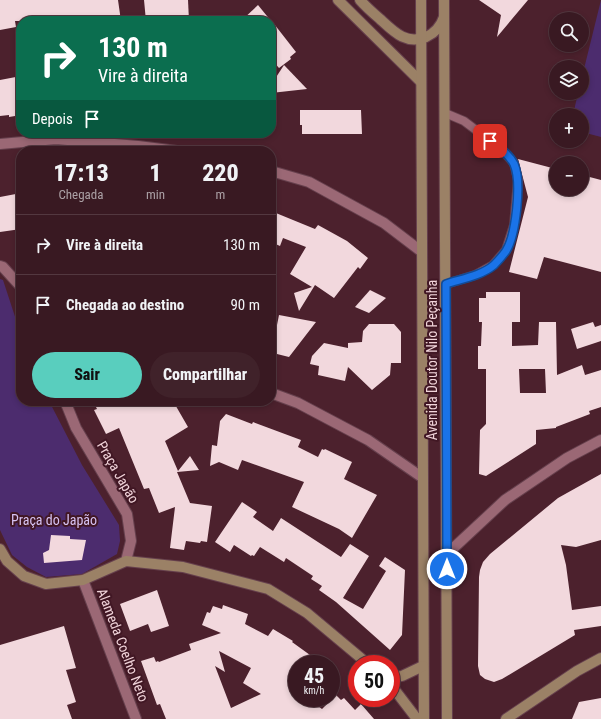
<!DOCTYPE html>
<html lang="pt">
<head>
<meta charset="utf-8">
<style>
	:root { --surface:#391922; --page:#40222a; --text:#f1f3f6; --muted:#aba0a5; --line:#533840; --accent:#59cebe }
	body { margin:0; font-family:"Roboto Condensed",sans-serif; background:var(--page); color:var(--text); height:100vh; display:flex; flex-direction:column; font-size:15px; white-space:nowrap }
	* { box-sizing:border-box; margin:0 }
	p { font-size:13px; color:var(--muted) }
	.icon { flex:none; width:22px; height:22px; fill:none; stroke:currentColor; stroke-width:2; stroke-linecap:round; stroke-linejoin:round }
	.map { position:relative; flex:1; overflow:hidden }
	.panel { position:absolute; left:16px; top:146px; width:260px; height:260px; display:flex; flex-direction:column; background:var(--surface); border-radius:16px; box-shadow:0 2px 6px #0003,0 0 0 1px var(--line) }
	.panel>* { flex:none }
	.guide { position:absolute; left:16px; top:16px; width:260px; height:122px; border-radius:16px; box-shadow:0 2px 6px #0003,0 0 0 1px var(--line); background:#0b6e4f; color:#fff; overflow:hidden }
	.buttons { position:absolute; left:549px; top:12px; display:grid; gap:8px }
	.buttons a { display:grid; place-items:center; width:40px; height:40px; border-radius:50%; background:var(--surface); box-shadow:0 2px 6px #0003,0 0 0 1px var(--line); font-size:20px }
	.speed { position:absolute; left:288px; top:655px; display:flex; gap:8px; font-size:20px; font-weight:700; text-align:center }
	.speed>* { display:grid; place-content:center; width:52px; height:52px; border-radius:50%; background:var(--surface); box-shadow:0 2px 6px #0003,0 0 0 1px var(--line); line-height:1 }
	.speed small { font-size:10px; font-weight:400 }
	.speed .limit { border:6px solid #d22; background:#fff; color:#111 }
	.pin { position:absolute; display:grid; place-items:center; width:34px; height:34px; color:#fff; margin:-17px; border-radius:8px; box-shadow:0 2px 6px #0006 }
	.me { position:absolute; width:44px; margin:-22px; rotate:0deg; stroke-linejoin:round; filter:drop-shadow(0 0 3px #0008) }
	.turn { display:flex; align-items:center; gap:14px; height:84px; padding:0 16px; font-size:18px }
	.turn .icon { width:52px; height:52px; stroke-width:2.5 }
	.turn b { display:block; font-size:28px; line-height:34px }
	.then { display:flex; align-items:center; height:38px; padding:0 16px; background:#0003; gap:8px; font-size:15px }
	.eta { display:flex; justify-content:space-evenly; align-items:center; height:68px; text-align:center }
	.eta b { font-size:24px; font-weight:800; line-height:28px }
	.action { display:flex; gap:8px; margin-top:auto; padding:8px 16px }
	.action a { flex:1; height:46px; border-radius:24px; background:var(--accent); color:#111; font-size:16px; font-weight:800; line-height:46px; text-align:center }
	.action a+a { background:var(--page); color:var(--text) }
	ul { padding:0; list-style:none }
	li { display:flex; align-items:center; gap:12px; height:60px; padding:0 16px; border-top:1px solid var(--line) }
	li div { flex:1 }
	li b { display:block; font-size:15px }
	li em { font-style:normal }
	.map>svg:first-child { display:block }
	.green { fill:#4c2c6e }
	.building { fill:#f2d8dd; fill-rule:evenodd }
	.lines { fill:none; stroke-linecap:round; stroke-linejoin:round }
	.lane-casing { stroke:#66404d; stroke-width:10 }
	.street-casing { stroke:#66404d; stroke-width:12 }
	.secondary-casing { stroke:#66404d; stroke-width:12 }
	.lane { stroke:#9b6875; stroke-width:8 }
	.street { stroke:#9b6875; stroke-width:10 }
	.secondary { stroke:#9b8166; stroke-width:10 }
	.route-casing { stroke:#114b97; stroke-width:10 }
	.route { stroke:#1a73e8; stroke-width:7 }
	.labels { text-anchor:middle; stroke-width:4; stroke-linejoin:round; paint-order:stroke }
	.street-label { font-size:14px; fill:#f1d4da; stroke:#411724 }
	.park-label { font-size:14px; fill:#d6c2f3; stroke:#411724 }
</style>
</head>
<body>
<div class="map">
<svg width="601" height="719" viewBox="0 0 601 719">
	<rect width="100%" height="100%" fill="#4c212d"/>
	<g class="green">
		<path d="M601,0v137l-19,-5v-17h-9l5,-22h4v-16z"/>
		<path d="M0,279l3,1 18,55v66h28l33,64 37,60 1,16 -3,13 -35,20 -36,3 -19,-10 -15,-12 -12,-25z"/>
	</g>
	<g class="building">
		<path d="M0,0h118l3,21h-106l1,6 -16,3z"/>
		<path d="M144,0h44l1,21h-43z"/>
		<path d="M479,0h49l-31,37 4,-22z"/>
		<path d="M258,5l13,16h-30z"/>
		<path d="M271,20l25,32 -6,5 1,2 -12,9 -8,-9z"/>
		<path d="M284,65l23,24 -36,4v-8z"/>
		<path d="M21,76v39l-12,2v-2l-9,1v-36z"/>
		<path d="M300,110h61l1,24h-60v-9h-2z"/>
		<path d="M518,159l38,10v20h26v-14l19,5v92l-57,-15 -7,22 -28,-7 19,-75z"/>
		<path d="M21,193v36l-21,3v-35z"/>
		<path d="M271,211l44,18 3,-4 29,16 21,17 -8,11 -2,-2 -24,31 -19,-13 -16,26 -5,-18 18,-6 -22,-13 16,-27 -23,-9 -3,8 -9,-4z"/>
		<path d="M370,290l16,8 -17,15 -14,-6z"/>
		<path d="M486,292h34v30h-8v24l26,-1 1,-23h17l1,53 25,-10 3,10 16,-5v37l-12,4 1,3 -34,13v1l-20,2v14l-50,32 -7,-2 1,-44 6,-6v-55h-8v-23h3l1,-24h-3v-24h7zM519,369h26l1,24h-26z"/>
		<path d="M279,315l37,7 -27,35 -12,-3v-3l-6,-1v-26l6,1z"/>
		<path d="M593,322l2,5 6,-2v16l-24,8 -6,-20z"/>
		<path d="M369,324h25l7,8v31h-10l-1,12 -18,15 -24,-23 -3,14 -27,-6 1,-9 -9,-2 2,-8 12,-13 24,5v-5l14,-1 1,-11z"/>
		<path d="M93,401h80l15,26 -23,14 13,30 12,-15 9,14 -22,2 13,31 22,3 -5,36 -6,-1 -1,2 -14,-2 -2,9 -14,-2 5,-41 -16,6 -10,-25 -5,1 -25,-61 -13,6 -12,-24 3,-1z"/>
		<path d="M226,414l26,10 1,-2 48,18 -3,7 20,10 4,-8 2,1 1,-1 27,13 -8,17 33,16 -25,43 -13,-9 -47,-22 12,-25 -62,-22 -4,10 -19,-8 -9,4 2,-21 5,1 3,-25z"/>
		<path d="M601,474v66l-25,7 -15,-2 5,20 6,45 29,-4v20l-27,4 1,5 -73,44 -8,3 -9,-3 -5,-4 -2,-9 1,-89 1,-7 3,-8 7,-8 68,-56z"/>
		<path d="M242,502l15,10 -4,5 20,14 8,-13 60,39 9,-13 19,12 -26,42 20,11 23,-38 -7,-5 6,-9 20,13 -3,65 -12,15 -54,-48 -17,-12 3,-4 -11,-7 2,-3 -27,-18 -2,4 -24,-15 -6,9 -2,-1 -1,1 -17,-11 -4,7 -15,-10z"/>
		<path d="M51,535l19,1v3l16,1 -4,20 -38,3 -1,-10 6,-3z"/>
		<path d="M157,590l12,36 -18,6 -3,-8 -18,7 -10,-27z"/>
		<path d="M223,605l25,9 -3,10 23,12 5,-7 20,12 -1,1 18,13 -1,1 9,8h-21v34h10l15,11 14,-14 5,5 3,-2 11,12 6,-6 13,15h-208l-6,-15 -3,1 -16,-44 13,-4 2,5 2,-1 1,1 32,-12 -2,-6 32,-11 -19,-8 5,-13 3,1 3,-7 9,3zM219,651l32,17 -8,15 18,11 -30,14 -16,-42 10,6z"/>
		<path d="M64,626l12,42 -10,2 10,32 -9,3 5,14h-72v-74z"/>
		<path d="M601,698v21h-29l7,-17z"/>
	</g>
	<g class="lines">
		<g class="lane-casing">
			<path id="lane" d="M445,113l19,8 37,28 13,14 4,17 -4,45 -8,25 -13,15 -18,10 -29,9"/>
		</g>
		<g class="street-casing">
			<g id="street">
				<path d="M0,144l56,-5 82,7 39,5"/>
				<path d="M271,171l38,11 75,41 38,29"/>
				<path d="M0,266l3,1 18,20"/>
				<path d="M271,393l27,10 70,37 55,38"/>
				<path d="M65,401l11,27 51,86 4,27 -5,20"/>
				<path d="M447,554l58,-54 62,-42 34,-18"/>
				<path d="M83,580l53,139"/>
			</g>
		</g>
		<g class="secondary-casing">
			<g id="secondary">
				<path d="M338,0l83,82"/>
				<path d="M360,0c6,7 13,13 20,19 14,13 26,26 46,18 9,-4 15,-11 18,-20"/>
				<path d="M421,0l3,719"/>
				<path d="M444,0l3,719"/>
				<path d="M0,549l7,12 17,15 22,8 37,-4 43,-19 57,6 85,22 39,24 61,51"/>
				<path d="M391,677l11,-1 21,-10"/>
				<path d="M391,685l26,34"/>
				<path d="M506,719l71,-48 24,-13"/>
			</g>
		</g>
		<use href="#lane" class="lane"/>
		<use href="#street" class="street"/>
		<use href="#secondary" class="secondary"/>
	</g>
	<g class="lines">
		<g class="route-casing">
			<path id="route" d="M447,569l-1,-285c15,-5 35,-8 48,-19 4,-4 9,-10 12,-14 10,-16 16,-69 8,-87 -5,-10 -15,-17 -24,-23"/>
		</g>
		<use href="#route" class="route"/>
	</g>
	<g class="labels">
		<g class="street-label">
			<text transform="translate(432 360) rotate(-90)" y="5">Avenida Doutor Nilo Peçanha</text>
			<text transform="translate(118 472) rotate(60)" y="5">Praça Japão</text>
			<text transform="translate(123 645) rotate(69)" y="5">Alameda Coelho Neto</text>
		</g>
		<g class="park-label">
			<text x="54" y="525">Praça do Japão</text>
		</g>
	</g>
</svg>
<div class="buttons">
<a><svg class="icon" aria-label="search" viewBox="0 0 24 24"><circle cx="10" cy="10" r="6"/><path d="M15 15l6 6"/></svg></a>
<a><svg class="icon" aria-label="layers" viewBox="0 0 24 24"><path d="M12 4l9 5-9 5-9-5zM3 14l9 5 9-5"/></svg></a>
<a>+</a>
<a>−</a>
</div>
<div class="speed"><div>45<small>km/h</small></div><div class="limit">50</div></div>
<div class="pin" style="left:490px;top:141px;background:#d93025"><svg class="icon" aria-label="arrive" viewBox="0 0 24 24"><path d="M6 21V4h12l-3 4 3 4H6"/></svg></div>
<svg class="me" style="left:447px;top:569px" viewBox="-20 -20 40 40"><circle r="17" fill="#1a73e8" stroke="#fff" stroke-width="3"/><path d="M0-11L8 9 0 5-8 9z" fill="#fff"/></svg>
<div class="guide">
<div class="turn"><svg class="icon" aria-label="right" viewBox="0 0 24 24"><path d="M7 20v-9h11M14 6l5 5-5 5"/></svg><div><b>130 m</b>Vire à direita</div></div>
<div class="then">Depois<svg class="icon" aria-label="arrive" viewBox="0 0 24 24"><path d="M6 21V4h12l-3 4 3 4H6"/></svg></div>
</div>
<section class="panel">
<div class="eta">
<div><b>17:13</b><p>Chegada</p></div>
<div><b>1</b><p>min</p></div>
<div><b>220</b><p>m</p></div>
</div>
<ul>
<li><svg class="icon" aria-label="right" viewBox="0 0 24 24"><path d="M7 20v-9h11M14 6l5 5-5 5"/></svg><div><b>Vire à direita</b></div><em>130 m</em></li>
<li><svg class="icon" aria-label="arrive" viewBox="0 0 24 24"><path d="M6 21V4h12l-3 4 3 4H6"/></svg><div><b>Chegada ao destino</b></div><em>90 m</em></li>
</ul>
<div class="action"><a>Sair</a><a>Compartilhar</a></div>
</section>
</div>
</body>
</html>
